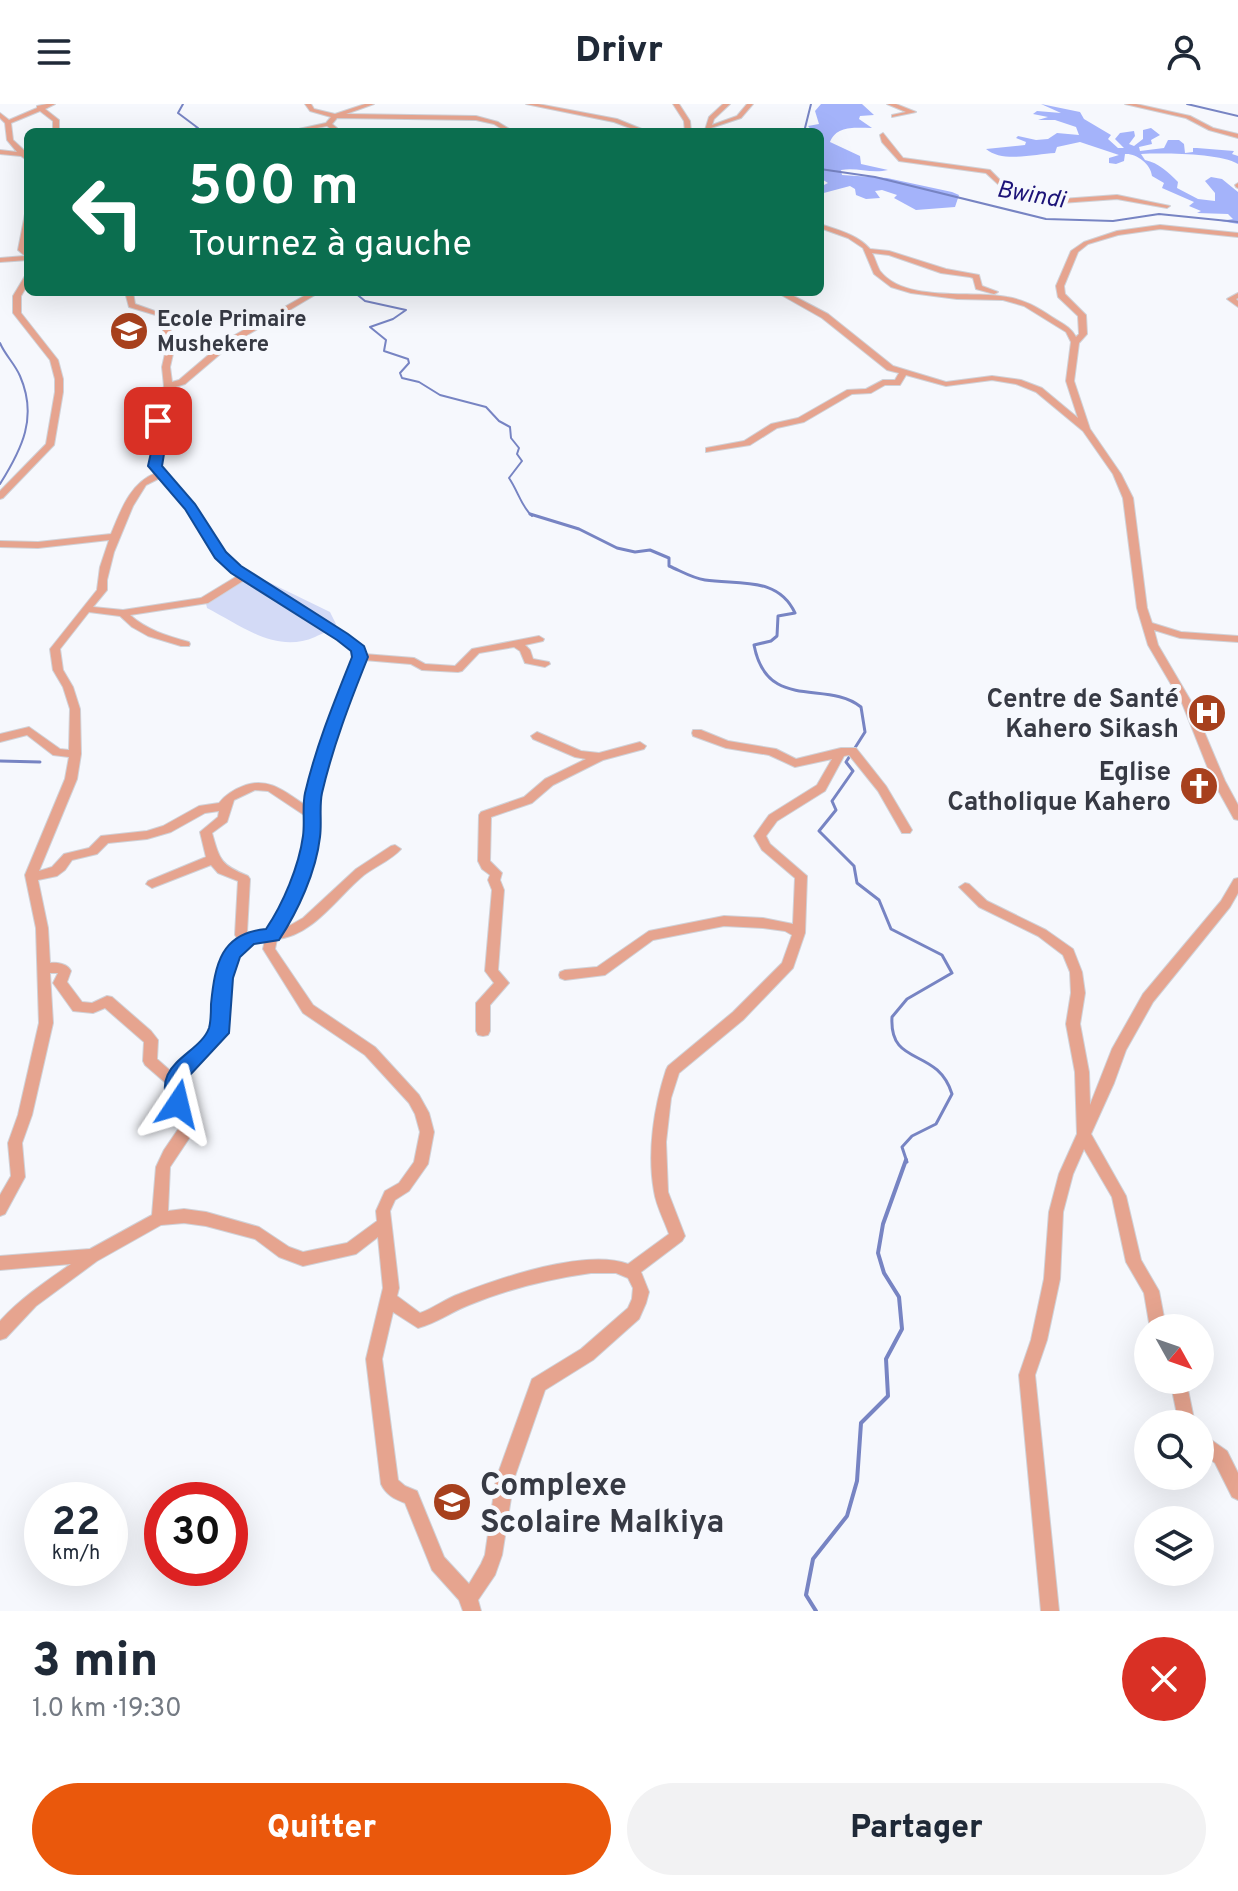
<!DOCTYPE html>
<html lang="fr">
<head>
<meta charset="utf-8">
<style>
	:root { --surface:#fff; --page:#f2f2f3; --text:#1f2937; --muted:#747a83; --accent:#ea580c }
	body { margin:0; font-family:Overpass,sans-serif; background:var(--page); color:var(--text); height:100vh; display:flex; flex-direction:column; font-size:30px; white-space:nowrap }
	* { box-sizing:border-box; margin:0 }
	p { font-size:26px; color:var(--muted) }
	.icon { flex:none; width:44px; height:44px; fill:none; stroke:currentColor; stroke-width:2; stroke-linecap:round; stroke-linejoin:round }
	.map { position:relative; height:1507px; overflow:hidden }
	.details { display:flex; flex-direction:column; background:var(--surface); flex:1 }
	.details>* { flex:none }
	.top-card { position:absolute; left:24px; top:24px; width:800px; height:168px; border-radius:12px; box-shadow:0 8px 32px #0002; background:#0b6e4f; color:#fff; overflow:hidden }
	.needle { width:52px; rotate:130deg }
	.buttons { position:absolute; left:1134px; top:1210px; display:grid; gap:16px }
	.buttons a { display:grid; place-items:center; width:80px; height:80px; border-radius:50%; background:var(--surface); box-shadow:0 8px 32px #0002; font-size:40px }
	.speed { position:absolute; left:24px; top:1378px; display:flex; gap:16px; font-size:40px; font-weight:700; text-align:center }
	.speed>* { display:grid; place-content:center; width:104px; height:104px; border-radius:50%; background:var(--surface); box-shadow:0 8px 32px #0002; line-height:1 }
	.speed small { font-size:20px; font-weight:400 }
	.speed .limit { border:12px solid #d22; background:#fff; color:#111 }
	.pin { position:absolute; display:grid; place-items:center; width:68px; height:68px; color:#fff; margin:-34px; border-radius:16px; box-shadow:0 4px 12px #0006 }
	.me { position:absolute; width:88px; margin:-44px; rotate:10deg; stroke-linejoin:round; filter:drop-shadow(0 0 6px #0008) }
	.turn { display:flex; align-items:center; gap:28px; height:168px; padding:0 32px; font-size:36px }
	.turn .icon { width:104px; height:104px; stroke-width:2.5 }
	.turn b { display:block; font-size:56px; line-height:68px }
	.round { display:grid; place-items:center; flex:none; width:84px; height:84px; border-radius:42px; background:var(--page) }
	.head { display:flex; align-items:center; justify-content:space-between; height:136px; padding:0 32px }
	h1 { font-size:48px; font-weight:800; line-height:60px }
	.action { display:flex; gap:16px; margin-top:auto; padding:16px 32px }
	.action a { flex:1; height:92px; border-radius:48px; background:var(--accent); color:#fff; font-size:32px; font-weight:800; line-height:92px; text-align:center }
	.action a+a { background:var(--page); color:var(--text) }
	header { display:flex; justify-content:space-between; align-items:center; height:104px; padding:0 32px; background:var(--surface); font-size:36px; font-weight:800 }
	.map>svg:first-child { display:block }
	.green { fill:#d3daf6 }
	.forest { fill:#a4b3fa }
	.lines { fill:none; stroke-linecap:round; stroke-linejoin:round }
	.stream-far2 { stroke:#7784c3; stroke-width:2 }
	.stream-far1 { stroke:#7784c3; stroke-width:3 }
	.stream { stroke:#7784c3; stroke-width:4 }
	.minor-casing { stroke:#d0d2d8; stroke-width:2 }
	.minor { fill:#e6a48f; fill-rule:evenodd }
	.route { fill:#1a73e8; stroke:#114b97; stroke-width:2 }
	.labels { text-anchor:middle; stroke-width:8; stroke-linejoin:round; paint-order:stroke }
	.far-poi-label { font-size:22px; font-weight:bold; fill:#373a44; stroke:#f6f8fd; text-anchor:start }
	.far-water-label { font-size:24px; font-style:italic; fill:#1c1378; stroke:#f6f8fd }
	.poi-label { font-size:26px; font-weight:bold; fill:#373a44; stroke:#f6f8fd; text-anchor:end }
	.near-poi-label { font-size:32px; font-weight:bold; fill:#373a44; stroke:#f6f8fd; text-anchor:start }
</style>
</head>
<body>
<header><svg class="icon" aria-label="menu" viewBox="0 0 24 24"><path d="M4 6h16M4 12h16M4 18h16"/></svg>Drivr<svg class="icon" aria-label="person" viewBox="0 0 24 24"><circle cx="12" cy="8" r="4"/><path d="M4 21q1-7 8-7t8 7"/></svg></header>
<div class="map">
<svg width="1238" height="1507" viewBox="0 0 1238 1507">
	<rect width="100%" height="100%" fill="#f6f8fd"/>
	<path class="green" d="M246,467l84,41 6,12c-5,7 -13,9 -21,13 -39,17 -73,-11 -108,-29l-2,-9z"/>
	<g class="forest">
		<path d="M821,0h41l12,11 -14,1 -1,3 13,9c-17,0 -35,-3 -42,14l30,14 1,8 27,6c-17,4 -31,-3 -47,0l1,5 45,3 65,14 7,3 -4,12 -39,3 -22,-12 3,-3 -15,-5 -7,1 5,7 -14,1 -10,-4 -1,-6 -5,-3 -30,8v-7l8,-4 -8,-5v-46h-7l-5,-6 11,-2 -4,-13z"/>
		<path d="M1041,0l39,8 4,7 27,16 -3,4 10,9h6l-9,-9 5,-6 14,-2 1,5 -6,8 5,2 9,-7v-9l8,-2 9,7 -9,5 1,4 -13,3 1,4 24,-3 4,-8h11l5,4 1,9 8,-1v-4h4l37,3 -2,3 6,2v8c-18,-11 -75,-11 -97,-10l4,6c14,3 23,12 33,22l-1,6 21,11 17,2v-8l-10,-12 6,-4 11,2 16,13v32l-17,-3 12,-2 -5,-5 -31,-1 4,-2 -12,-5 5,-4 -32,-14 2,-5 -12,-7c-1,-12 -16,-23 -27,-22l-1,7 -8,3 -7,-1v-5l10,-3 -39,-13 -23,5 -2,6c-20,1 -53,10 -69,-4l39,-4 1,-3 -10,-4 2,-2 18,4 12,-1 9,-6 22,2 -3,-8 -21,-7h-17l10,-3 -15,-3 4,-3 24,2z"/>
	</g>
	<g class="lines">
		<g class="stream-far2">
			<path d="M183,0l-5,9 20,15 -13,4"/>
			<path d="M1187,0l51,12"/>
			<path d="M804,28l7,-28"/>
			<path d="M820,65l55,8 171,42 67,2 46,-7 79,8"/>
			<path d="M354,188l11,9 41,9 -13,9 -23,8 16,13 -2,11 24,8 1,4 -9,10 2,5 17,4 21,13 46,12 13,14 11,6 1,11 8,10 -2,6 5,7 -13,17c9,13 12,28 23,38"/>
			<path d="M0,239c5,12 15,21 20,33 18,41 2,73 -20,108"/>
		</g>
		<g class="stream-far1">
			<path d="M530,410l49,15 38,19 18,4 15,-2 19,8v8c12,5 23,12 36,14 34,5 73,-4 90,33l-17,3 -1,20 -6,5 -17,4c13,68 73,34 107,62l4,25 -19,30 7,9 -21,30 4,9 -17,21 35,35 3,17 22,17 12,29 51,26 10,18 -45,26 -15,18c-3,51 45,29 60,77l-16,30 -24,12 -10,11 5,15"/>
			<path d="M0,657l40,1"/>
		</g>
		<path class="stream" d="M816,1507l-10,-16 7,-36 34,-43 10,-35 4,-58 27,-27 -2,-37 16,-30 -3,-32 -15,-24 -6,-20 5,-29 23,-64"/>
		<g class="minor-casing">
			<g id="minor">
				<path d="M47,0h8l-10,5 14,11v12h-6v-11l-13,-10 -29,12 2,17 14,13 1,8 -7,-5 -21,-2v-4l17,2 -10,-12 -2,-17 -5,-5v-5l9,7 28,-12v-2z"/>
				<path d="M305,0h6l3,5 21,5 30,-10h9l-28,10 130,2 22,6 16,10h-7l-13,-8 -18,-4 -139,-2 -5,6 5,4v4h-6v-3l-4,-3 -30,6h-12l41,-9 5,-6 -21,-6z"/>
				<path d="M526,0h12l79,15 32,13h-8l-27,-10z"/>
				<path d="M673,0h6l11,17 1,11h-6l-1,-11z"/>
				<path d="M723,0h7l-16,15 -2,6 25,-9 10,-12h6l-12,14 -36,12 4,-13z"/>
				<path d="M887,0h9l20,8 -24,5v-2l14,-3z"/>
				<path d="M1125,0h11l54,12 23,12 25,6v4l-29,-8 -23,-12z"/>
				<path d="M883,29l20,25 87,12 13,13 24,6 21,11 69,-5 53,11 -3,2 -50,-9 -70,5 -24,-13 -24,-6 -13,-12 -87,-12 -17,-19 -2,-7z"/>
				<path d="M1238,79v5l-2,-1 -1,-2z"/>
				<path d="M28,108l-2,37 2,2v9l-28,2v-4l25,-2 -7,-6 7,-36z"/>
				<path d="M820,120c18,6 38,11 50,25l19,2 57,18 33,6 3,11 16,6 -4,2 -18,-5 -3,-11 -3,-1 -29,-4 -52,-18 -17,-2c3,5 5,13 8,18 25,32 91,19 127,26 18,3 30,10 45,20 9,6 19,10 24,20l3,-3 -1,-18 -20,-19 -2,-11 15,-35 13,-9 33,-11 43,-6 78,8v4l-78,-8 -42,6 -30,9 -10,8 -14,34 1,8 21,21 1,19 -8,9 -5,38 16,48 31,45 12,24 14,110 5,15 29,9 57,4v6l-58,-4 -26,-8 4,15 34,58 33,78 13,24v15l-4,-1 -21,-38 -31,-78 -34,-58 -11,-37 -14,-110 -10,-24 -30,-43 -47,-39 -20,-8 -24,-4 -46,6 -40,-11 -6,10h-15l-14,8 -19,1 -48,28 -27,6 -27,17 -44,7v-4l38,-7 27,-17 27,-6 49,-28 19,-1 17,-9h12l4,-7 -12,-3 -65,-52 -46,-26h10l42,22 65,52 53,16 46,-6 29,4 21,8 36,30 -12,-37 5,-39 -5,-10 -42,-26 -21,-6 -46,-1 -46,-6 -20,-6 -17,-13 -11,-26 -15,-10 -28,-10z"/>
				<path d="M25,172h3v8l-7,12v17l37,47 5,19v13l-9,53 -51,53 -3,1v-8l46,-47 9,-52v-13l-5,-19 -37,-47v-17z"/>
				<path d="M125,188h8l2,12 31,11 9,30 -5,22 2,15 7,-2 47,-40 85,-48h9l-88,52 -47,40 -13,4 -11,29 5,13 -7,36 34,39 22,38 16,18 131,86 2,7 50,4 11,6 30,2 17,-17 67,-13 5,3 -1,2 -18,4 5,5 3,9 16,3 1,2 -5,3 -20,-4 -5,-12 -6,-4 -35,6 -17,18 -4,1 -36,-2 -11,-6 -47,-4 -26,65 -13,46 -6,27 -1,38 -5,20 -23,61 -8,13 21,-12 53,-49 35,-23 4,-1 6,4c-10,11 -25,17 -37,26 -26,21 -51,61 -87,64l-2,10 38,56 62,42 44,48 10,18 5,19 -6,32 -19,27 -14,9 -5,11 9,77 -2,8 23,17c14,-5 25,-14 39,-19 41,-16 127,-46 169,-30l41,-30c-5,-14 -13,-29 -15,-43 -7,-39 0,-84 12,-121l2,-4 65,-54 49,-49 10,-28 -7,-4 -22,-3 -39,-2 -71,14 -48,35 -40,5 -5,-2 -1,-3 1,-3 5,-2 32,-3 52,-36 75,-15 39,2 30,6 2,-46 -33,-28 -8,-14 15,-21 48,-30 15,-26 -37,8 -26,-12 -43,-7 -33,-12 -1,-3 1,-3h8l27,11 48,8 20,10 45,-11h15l30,38 26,44 -2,3h-8l-24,-42 -29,-36 -5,1 -19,35 -48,30 -11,15 4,8 37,32 -2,57 -12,35 -50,52 -64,53 -8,25 -5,44 2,50 17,44 -3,5 -41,31 8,20 -3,11 -7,16 -46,41 -48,30 -31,89 -12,76 -7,20 -17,25 3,11h-18l-4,-11 -27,-30 -27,-67c-10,-4 -19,-8 -24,-19l-15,-125 17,-71 -5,-51 -22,17 -53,12 -24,-9 -24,-18 -49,-13 -22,-3 -23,2 -64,36 -61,45 -30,32 -6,2v-19c21,-23 45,-39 71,-57l-71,6v-14l90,-7 62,-34 4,-48 8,-17 21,-31 -12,-11 -5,-23 -23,-20 -2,-4 1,-19 -39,-34 -12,5 -20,-2 -20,-28 5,-10h-8l3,50 -21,92 -10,28 3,34 -20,37 -5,2v-21l11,-19 -3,-33 10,-28 21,-92 -3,-95 -11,-53 40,-96 4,-22 -16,-2 -26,-20 -27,7v-8l29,-7 31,22 9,1 1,-41 -7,-22 -10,-17 -3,-21 47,-59 3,-23 9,-27 -71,8 -38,-1v-6l38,1 73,-8c10,-24 19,-51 45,-61l-5,-7 7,-36 -5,-13 11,-31 -2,-19 5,-22 -8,-29 -30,-9zM160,374l26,30 22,38 17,19 14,10 -38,23 -78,12 -30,-3 14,-17v-10l7,-28 19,-46 13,-21zM246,475l107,71 2,7c-17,42 -47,105 -48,149 -20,-12 -36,-29 -61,-21 -11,4 -20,9 -27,18l-20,3 -36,20 -16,5 -46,5 -12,12 -25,6 -12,13 -13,4 38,-92 4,-25 -1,-45 -7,-22 -10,-17 -3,-21 29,-37 31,4 12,11 16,9 33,10h8l1,-2 -1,-2c-22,-6 -42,-12 -59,-27l78,-12zM255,686l13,1 39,26c-1,37 -18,83 -39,114l-19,1h-2l3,-53 -2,-3c-27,-11 -28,-15 -36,-43l15,-11 7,-22zM219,707l-1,6 -18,15 6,25 -58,24 -2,3 6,4 59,-23 7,8 20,8 -3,54 3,4 -18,26 -8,66 -8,10 -16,12 -14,21 -17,-15 1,-19 -7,-9 -39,-34 -5,-1 -15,7 -10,-1 -15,-20 4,-11c-3,-7 -14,-9 -21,-8l-2,-35 -10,-48 19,-4 8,-6 7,-10 25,-6 11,-11 39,-4 24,-7 34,-19zM265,836l-2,9 40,64 62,42 44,48 6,11 5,18 -6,30 -15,21 -14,8 -9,20 1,10 -30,22 -44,9 -14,-5 -30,-20 -53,-15 -22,-3 -16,2 2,-44 22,-33 8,-17 -15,-16 -3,-17 16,-23 16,-12 12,-16 6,-67 11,-18 9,-7zM591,1169h25l12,5 5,10 -1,11 -4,9 -47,41 -49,30 -36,100 -11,76 -4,9 -12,20 -25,-27 -27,-66 -12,-5 -7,-6 -16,-121 11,-47 25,16c19,-5 33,-16 51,-23 39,-16 80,-26 122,-32z"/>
				<path d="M1238,189v5l-2,1 2,2v6l-11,-8z"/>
				<path d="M537,628l44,19 18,2 41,-11 6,4 -2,3 -41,11 -50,25 -21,18 -41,14 -1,44 12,12 -2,7 4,10 -6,80 11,13 -19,22v26l-2,4 -5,1 -5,-1 -2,-4v-28l18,-20 -9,-12 7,-81 -4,-10 2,-5 -8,-6 -4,-8 1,-46 2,-3 43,-15 21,-18 41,-20 -11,-2 -42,-18 -2,-3z"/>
				<path d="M1238,774v15l-8,14 -77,95 -27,48 -12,33 -23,51 35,62 15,64 18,31 7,37h-16l-6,-35 -18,-31 -14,-65 -28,-48 -11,25 -10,38 -3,67 -13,61 -12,35 24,236h-18l-22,-236 12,-35 13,-61 5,-67 10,-38 18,-40 -2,-62 -9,-48 5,-31 -1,-21 -7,-17 -25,-19 -59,-29 -20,-20 6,-4 4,1 18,17 59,29 27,19 9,23 3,21 -5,31 9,48 1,33 22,-56 31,-55 78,-93 13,-22z"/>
				<path d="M1170,1276h16l9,44h-16z"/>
				<path d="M1200,1328l27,19 11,22v27l-6,-3 -17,-34 -15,-12z"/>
			</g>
		</g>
		<use href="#minor" class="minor"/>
	</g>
	<path class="route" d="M158,314l4,1 6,11 -6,36 33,38 31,48 15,14 107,68 16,12 4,11c-18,45 -35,89 -46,136 -3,14 0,29 -2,44 -4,35 -22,74 -41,103l-25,4 -14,13 -7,21 -4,55 -40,43c-6,12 3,23 -3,34l-8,3 -7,-3c-24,-47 28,-54 38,-82 2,-7 2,-17 2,-24 4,-40 10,-71 55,-75 17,-25 33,-63 37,-93 2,-14 -1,-29 2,-43 11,-47 29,-91 47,-136l-1,-6 -14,-11 -106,-67 -16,-15 -30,-49 -37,-43 8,-36 -5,-9z"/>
	<defs>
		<g id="school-disc" transform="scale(2)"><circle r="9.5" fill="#a7401d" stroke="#f6f8fd"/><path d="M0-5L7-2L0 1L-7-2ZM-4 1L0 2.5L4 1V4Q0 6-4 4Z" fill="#fff"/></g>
		<g id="hospital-disc" transform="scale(2)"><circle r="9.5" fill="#a7401d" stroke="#f6f8fd"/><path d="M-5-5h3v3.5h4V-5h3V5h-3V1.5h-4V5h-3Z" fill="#fff"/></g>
		<g id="church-disc" transform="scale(2)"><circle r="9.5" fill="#a7401d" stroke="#f6f8fd"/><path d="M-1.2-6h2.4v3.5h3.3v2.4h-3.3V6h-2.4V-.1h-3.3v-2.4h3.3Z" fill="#fff"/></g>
	</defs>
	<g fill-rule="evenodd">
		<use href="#school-disc" x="129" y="227"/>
		<use href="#hospital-disc" x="1207" y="609"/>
		<use href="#church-disc" x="1199" y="682"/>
		<use href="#school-disc" x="452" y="1398"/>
	</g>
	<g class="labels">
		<g class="far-poi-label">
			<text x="157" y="222">Ecole Primaire<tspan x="157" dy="25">Mushekere</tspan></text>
		</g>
		<g class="far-water-label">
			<text transform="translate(1031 90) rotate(10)" y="8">Bwindi</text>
		</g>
		<g class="poi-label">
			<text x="1179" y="603">Centre de Santé<tspan x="1179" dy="30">Kahero Sikash</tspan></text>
			<text x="1171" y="676">Eglise<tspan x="1171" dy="30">Catholique Kahero</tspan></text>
		</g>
		<g class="near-poi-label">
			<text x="480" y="1391">Complexe<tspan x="480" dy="37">Scolaire Malkiya</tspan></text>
		</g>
	</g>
</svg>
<div class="buttons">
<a><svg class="needle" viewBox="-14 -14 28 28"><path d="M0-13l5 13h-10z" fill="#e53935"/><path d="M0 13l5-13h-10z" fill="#747a83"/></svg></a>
<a><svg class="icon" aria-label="search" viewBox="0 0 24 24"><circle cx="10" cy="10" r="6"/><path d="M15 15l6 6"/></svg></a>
<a><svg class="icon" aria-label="layers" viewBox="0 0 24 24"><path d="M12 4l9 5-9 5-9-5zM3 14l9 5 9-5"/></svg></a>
</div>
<div class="speed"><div>22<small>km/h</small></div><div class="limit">30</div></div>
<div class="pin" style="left:158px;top:317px;background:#d93025"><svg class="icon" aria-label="arrive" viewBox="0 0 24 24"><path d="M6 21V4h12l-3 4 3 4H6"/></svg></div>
<svg class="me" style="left:178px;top:1000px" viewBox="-20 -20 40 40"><path d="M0-17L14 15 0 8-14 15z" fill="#1a73e8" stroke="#fff" stroke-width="4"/></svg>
<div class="top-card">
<div class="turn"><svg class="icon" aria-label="left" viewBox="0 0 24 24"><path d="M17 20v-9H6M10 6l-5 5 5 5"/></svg><div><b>500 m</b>Tournez à gauche</div></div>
</div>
</div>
<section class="details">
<div class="head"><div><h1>3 min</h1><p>1.0 km · 19:30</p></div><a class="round" style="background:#d93025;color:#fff"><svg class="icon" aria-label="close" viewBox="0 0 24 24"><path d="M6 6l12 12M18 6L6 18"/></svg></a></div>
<div class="action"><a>Quitter</a><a>Partager</a></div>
</section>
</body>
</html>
